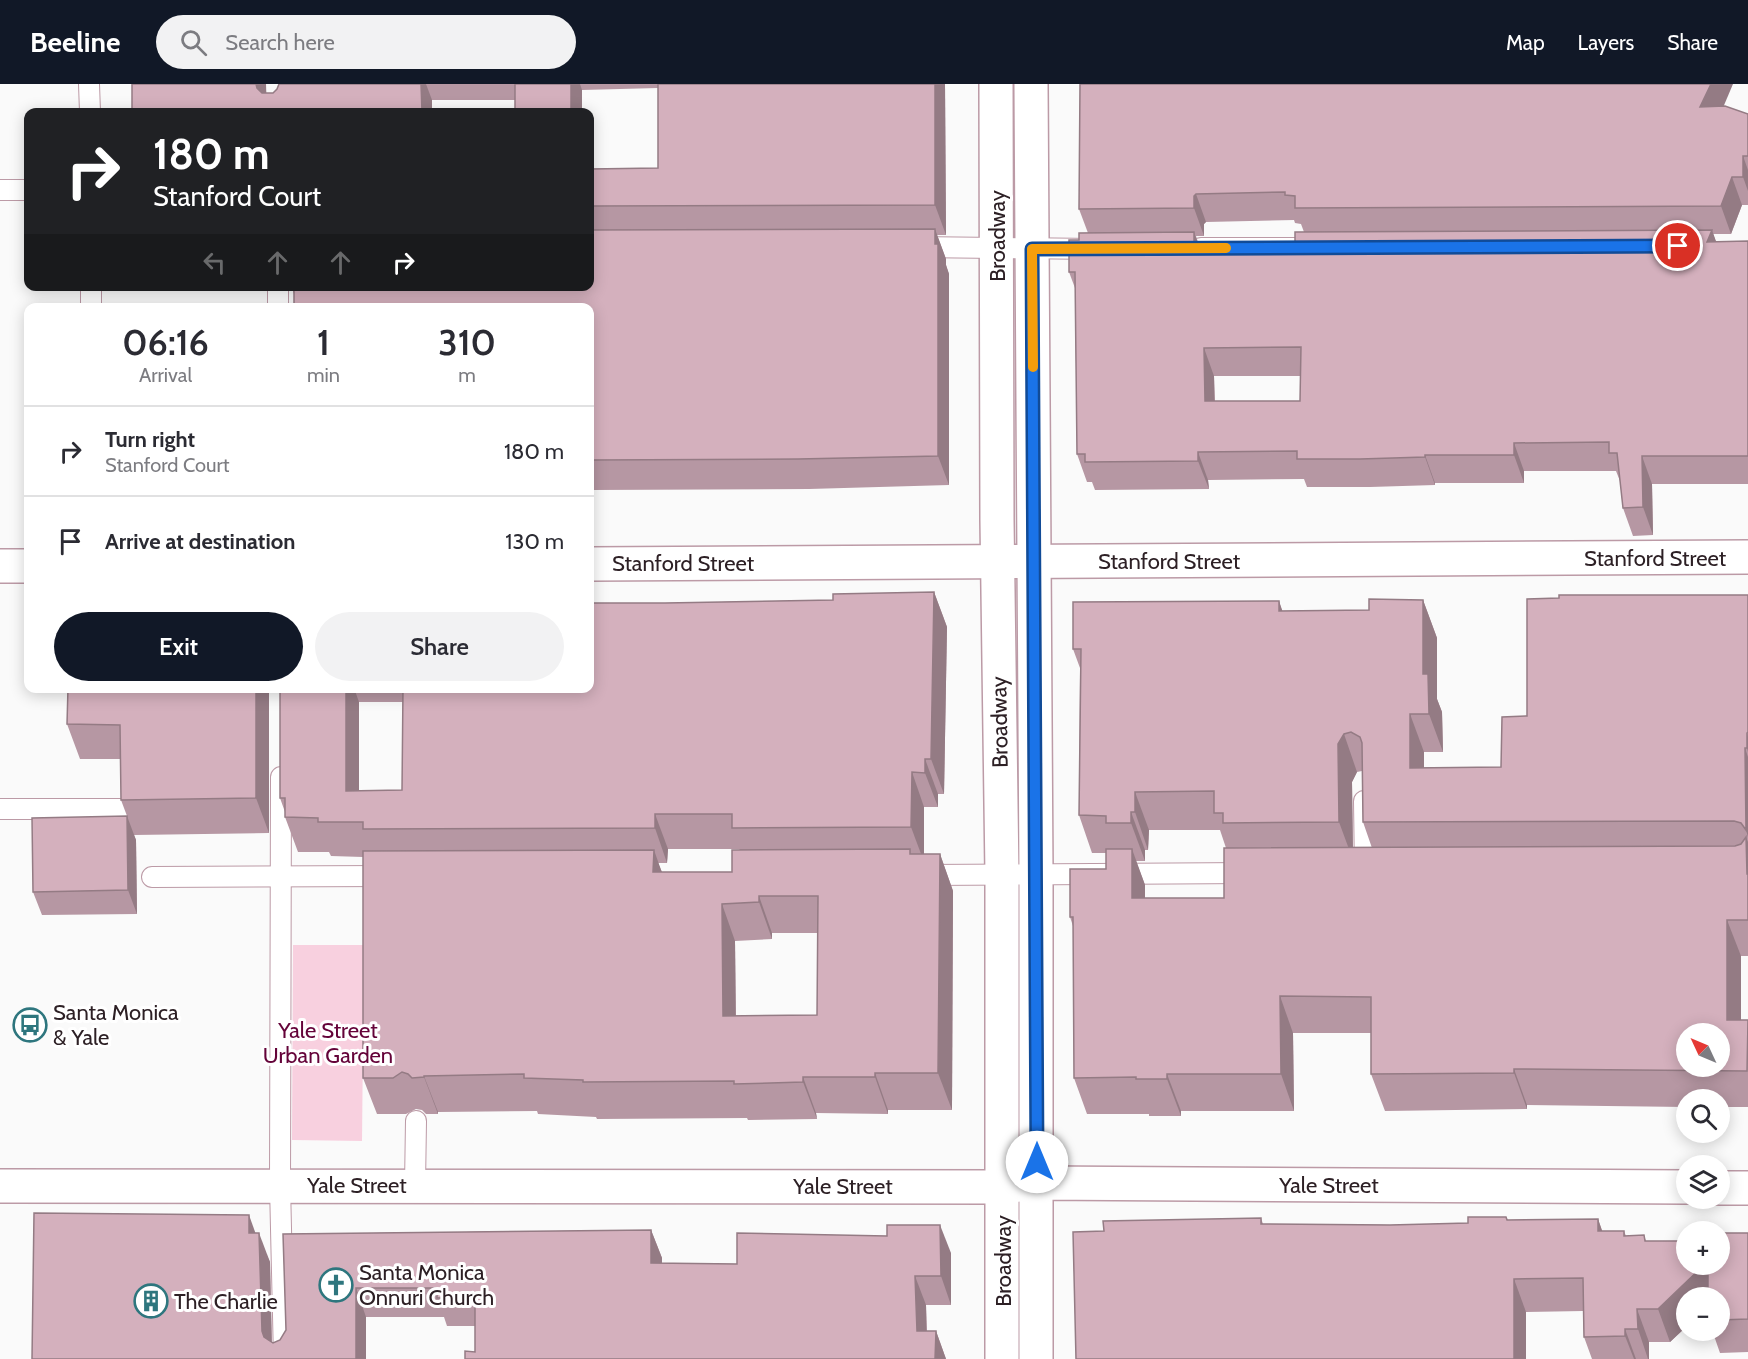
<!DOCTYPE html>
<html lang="en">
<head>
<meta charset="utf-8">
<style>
	:root { --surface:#fff; --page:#f2f2f3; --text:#2b2b33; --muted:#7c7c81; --line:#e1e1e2; --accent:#111827 }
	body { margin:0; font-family:Cabin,sans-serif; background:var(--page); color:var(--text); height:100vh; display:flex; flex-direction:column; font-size:22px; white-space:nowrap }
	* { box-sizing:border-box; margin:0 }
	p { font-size:20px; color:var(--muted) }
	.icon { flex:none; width:33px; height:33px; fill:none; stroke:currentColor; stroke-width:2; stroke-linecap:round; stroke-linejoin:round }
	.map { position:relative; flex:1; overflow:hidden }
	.drawer { position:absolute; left:24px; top:219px; width:570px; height:390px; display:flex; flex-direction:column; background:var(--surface); border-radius:12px; box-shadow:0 3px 15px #0003 }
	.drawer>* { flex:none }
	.banner { position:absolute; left:24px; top:24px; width:570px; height:183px; border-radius:12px; box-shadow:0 3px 15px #0003; background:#202124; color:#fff; overflow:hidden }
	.needle { width:39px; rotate:314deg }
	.controls { position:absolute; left:1676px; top:939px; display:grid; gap:12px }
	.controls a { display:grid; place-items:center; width:54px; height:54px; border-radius:50%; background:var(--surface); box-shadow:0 3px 15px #0003; font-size:30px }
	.pin { position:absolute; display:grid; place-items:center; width:51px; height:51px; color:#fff; margin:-26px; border:3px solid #fff; border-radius:50%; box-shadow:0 2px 6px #0007 }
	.me { position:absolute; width:66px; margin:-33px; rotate:0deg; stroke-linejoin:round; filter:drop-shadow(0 0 4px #0008) }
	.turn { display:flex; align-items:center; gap:21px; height:126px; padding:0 30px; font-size:27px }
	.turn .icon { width:78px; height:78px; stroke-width:2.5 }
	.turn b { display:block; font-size:42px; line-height:51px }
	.lanes { display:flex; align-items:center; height:57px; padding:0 30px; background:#0003; justify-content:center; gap:30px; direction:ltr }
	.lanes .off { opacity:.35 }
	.eta { display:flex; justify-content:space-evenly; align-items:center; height:102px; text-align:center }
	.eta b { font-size:36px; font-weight:600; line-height:42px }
	.cta { display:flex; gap:12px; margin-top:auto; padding:12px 30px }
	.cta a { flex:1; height:69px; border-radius:36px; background:var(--accent); color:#fff; font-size:24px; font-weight:600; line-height:69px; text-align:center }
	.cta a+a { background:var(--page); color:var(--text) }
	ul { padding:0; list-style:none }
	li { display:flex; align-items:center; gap:18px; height:90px; padding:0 30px; border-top:2px solid var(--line) }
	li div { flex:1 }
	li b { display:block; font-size:22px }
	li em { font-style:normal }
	header { display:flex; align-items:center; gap:36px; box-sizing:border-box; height:84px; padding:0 30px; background:var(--accent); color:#fff }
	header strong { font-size:28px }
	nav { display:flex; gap:33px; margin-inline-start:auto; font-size:21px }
	.search { width:420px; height:54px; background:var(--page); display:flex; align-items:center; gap:15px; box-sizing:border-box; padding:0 21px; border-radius:33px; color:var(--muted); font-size:22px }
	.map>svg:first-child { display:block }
	.green { fill:#f8d0df }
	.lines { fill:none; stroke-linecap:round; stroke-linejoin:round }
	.service-casing { stroke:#bc9aa6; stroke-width:22 }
	.minor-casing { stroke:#bc9aa6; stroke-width:36 }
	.tertiary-casing { stroke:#bc9aa6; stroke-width:36 }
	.service { stroke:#fff; stroke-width:20 }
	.minor { stroke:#fff; stroke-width:33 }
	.tertiary { stroke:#fff; stroke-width:33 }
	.wall { fill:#b697a3; fill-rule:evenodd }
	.shaded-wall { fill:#947b84 }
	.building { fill:#d4b0bd; stroke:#947b84; stroke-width:1.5; fill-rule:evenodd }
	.route-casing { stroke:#114b97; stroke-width:15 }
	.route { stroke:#1a73e8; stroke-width:10 }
	.slow { stroke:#f59e0b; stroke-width:10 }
	.labels { text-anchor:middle; stroke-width:6; stroke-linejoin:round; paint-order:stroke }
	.street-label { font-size:22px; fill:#2d2025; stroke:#fff }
	.poi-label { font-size:22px; fill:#2d2025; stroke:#fff; text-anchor:start }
	.park-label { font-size:22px; fill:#640339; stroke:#fff }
</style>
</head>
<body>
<header>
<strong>Beeline</strong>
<div class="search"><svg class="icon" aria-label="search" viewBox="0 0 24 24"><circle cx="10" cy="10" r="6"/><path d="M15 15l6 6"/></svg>Search here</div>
<nav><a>Map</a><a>Layers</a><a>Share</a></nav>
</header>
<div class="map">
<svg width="1748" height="1275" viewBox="0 0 1748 1275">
	<rect width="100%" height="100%" fill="#fafafa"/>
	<path class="green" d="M293,861h71l-2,196 -70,-1z"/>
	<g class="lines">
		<g class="service-casing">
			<g id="service">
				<path d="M89,0l1,28"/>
				<path d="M0,106h28"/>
				<path d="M916,163l178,2"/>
				<path d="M1201,164h121"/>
				<path d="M91,202v22"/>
				<path d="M278,202v22"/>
				<path d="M281,693l-1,408 4,174"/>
				<path d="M1364,717l1,72"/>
				<path d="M0,725h123"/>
				<path d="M923,791l327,-2"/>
				<path d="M152,793l237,-1"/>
				<path d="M415,1101l1,-64"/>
			</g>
		</g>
		<g class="minor-casing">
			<g id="minor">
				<path d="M590,480l1158,-7"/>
				<path d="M0,482h28"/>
				<path d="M0,1102l1003,1 34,-4 649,4"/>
				<path d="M1719,1104h29"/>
			</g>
		</g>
		<g class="tertiary-casing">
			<g id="tertiary">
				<path d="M996,0l1,436 5,355v484"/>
				<path d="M1031,0l5,791v484"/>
			</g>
		</g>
		<use href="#service" class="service"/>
		<use href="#minor" class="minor"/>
		<use href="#tertiary" class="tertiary"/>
	</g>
	<g class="wall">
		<path d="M132,0h134v9h7l4,-4 2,-5h666l1,151h-9l9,24v6l3,9v211l-140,4 -219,1v-182l-296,-14 -3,-8h299v-117l68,-1v-80l-76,2v22h-67v-12h-83v12z"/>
		<path d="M1723,22l25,8v91h-6l-11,29h-18l3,8 32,-1v243h-96l1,51 -20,1 -10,-28 -3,-27 -4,-10h-92v12h-89v2l-65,2h-63l-3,-8 -96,1 1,9 -114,1 -3,-8h-5l-10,-28 -2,-166 -6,-16 10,-32 9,-7 -9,-24zM1294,136l1,3 6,1 3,8 -9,17 -95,-1 -4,-12h8v-12l2,-2zM1214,292h87l-1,25h-85z"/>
		<path d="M934,508l13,35 -3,167h-6v13h-14v47h16l13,37 -1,219h-64v4l-72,-1 1,6 -69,1 -1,-2 -150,1 -1,-2 -58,-3 -1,-3 -99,1v2h-12l-4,-4 -6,-1 -10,5h-29l-14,-36v-221l-32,-1 -2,-4h-31l-13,-35v-5l-5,-14v-110h310l75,-85 168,-3zM359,618h44l-1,88h-43zM668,765h71l1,1 -8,22h-70l-4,-9h9zM772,849h46l-1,82 -81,1 -1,-75 37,-2z"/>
		<path d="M1748,511v361h-7v64h7v87h-29v-7h-33v7l-159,-2v4l-142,2 -14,-37v-41h-78l1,78h-113v5h-32v-2h-62l-13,-36 -1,-152 -3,-9 36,-48v-16h-14l-13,-38 1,-147 -7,-19 206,-48 3,10 87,-1 54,-10 14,38v61l5,13 1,40h-19v16l77,-1 26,-51zM1362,687l1,51 9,26h-19l-1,-66 5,-10zM1149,746h71l6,18 -2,50h-79v-13l-9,-24h9v-11h3z"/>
		<path d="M68,604h201v145l-135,2 2,5 1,74 -95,1 -9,-23 94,-76 -6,-16v-41h-41l-13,-35z"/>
		<path d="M1506,1133l2,3 90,-1 4,12h22l2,5 18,-1 2,6 40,23 62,-31v119l-28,1 -8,-23h7v-32h-33v29l-16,15h-21v17h-57l-8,-22 -1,-26 -57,1 -422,-81 157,-13 2,6 127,1 78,-2z"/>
		<path d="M651,1146l11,28v5l75,1 214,-11v52h-25l1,26h9l10,28h-481l10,-7v-26h-28l-3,-9h-78v42h-334l224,-126 14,29 2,80 1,1 7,-3 6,-10 -3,-96z"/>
	</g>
	<g class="shaded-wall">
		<path d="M256,0h10l1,28 -10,-24z"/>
		<path d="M421,0h5l6,16v12h-10z"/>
		<path d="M571,0h9l2,6v22h-11z"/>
		<path d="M935,0h10l1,151 -11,-30z"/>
		<path d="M1711,0h22l-22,52 -11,-29z"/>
		<path d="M1743,72l5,14v21l-5,-14z"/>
		<path d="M1732,93l10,28 -11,29 -10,-28z"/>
		<path d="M1196,110l10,28 -2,2v12l-10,-28v-12z"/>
		<path d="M935,145l11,30v6l3,9v211l-11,-29z"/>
		<path d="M1712,146l10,28 -15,-16z"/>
		<path d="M1194,148l10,28 -10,-12z"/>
		<path d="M1204,264l10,28 1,53 -10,-28z"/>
		<path d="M1514,359l10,28v12l-10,-28z"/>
		<path d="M1198,368l10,28 1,9 -11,-28z"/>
		<path d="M1425,371l10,28v2l-10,-28z"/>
		<path d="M1642,372l10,28 1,51 -10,-28z"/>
		<path d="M934,508l13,35 -3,167 -13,-35z"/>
		<path d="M1423,516l14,38v61l5,13 1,40 -14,-38 -6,-40z"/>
		<path d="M1279,517l13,38 -13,-28z"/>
		<path d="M256,604h13v145l-13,-35z"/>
		<path d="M346,604h8l5,14v120l-13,-31z"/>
		<path d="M1410,630l14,38v54l-14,-38z"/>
		<path d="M1747,649l1,4v15l-1,-4z"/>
		<path d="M1344,650l13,38 -5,10 1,78 -14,-38 -1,-78z"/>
		<path d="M1745,664l3,9v80l-2,-7z"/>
		<path d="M925,675l13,35v13l-13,-34z"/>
		<path d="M912,688l12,35v55l-13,-35z"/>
		<path d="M1135,708l14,38 -1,20 -13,-38z"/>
		<path d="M1131,728l14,38v11l-14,-38z"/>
		<path d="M655,730l13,35 -1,14 -12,-35z"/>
		<path d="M127,732l9,24 1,74 -9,-24z"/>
		<path d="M1746,753l2,5v34l-1,-2z"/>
		<path d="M1132,765l13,36v50l-13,-37z"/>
		<path d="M654,766l13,37 -14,-15z"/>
		<path d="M940,770l13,37 -1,219 -14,-37z"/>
		<path d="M759,812l13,37v6l-13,-37z"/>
		<path d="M722,820l13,37 1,112 -13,-37z"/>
		<path d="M1727,836l14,36v100l-14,-36z"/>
		<path d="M1280,912l13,37 1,78 -13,-37z"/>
		<path d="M1514,985l13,36v4l-13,-36z"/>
		<path d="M875,989l13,37v4l-13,-37z"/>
		<path d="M1167,990l14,37v5l-14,-37z"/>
		<path d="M424,992l14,36v2l-14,-37z"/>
		<path d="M803,993l13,36 1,6 -14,-37z"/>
		<path d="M249,1131l10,28 -10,-10z"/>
		<path d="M1598,1135l12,34 -12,-22z"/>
		<path d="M940,1141l11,28v52l-10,-29z"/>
		<path d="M651,1146l11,28 -1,34 -10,-29z"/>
		<path d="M259,1149l11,29 2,97 -10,-28z"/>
		<path d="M1705,1180h3l9,34h-31v29l-16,15 -12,-33z"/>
		<path d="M915,1192l11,29 1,54 -10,-28z"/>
		<path d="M1514,1195l12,33v47h-12z"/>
		<path d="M356,1204l10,29v42h-10z"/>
		<path d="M1637,1225l12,33v17h-1l-10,-30z"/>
		<path d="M1625,1245l11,30h-2l-9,-23z"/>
		<path d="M936,1247l10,28h-11z"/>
	</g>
	<g class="building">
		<path d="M132,0h124l1,4 5,5h11l4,-4 2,-5h142l1,28h-290z"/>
		<rect x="515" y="0" width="56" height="28"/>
		<path d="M658,0h277v121l-345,1v-37l68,-1z"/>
		<path d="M1080,0h631l-11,23 25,-1 23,8v42h-5v21h-11l-11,29 -426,2v-12l-10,-1v-3l-89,2 -2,2v12l-115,1z"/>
		<path d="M935,145v15h3v212l-140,3 -208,1v-152h-296v-22h296v-56z"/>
		<path d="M1712,146l-5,12 41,-1v215h-106l1,51 -20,1 -6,-55h-8v-11l-95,1v12h-89v2l-65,2h-63v-8l-99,1v9l-113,1v-8h-8l-2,-182h-6v-32h10v-7l115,-1v16l101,1v-17zM1301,263l-1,54h-95l-1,-53z"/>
		<rect x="27" y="255" width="1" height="123"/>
		<path d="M934,508l-3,167h-6v14l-13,-1 -1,55 -179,1v-14h-77v14l-292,1v-7h-45v-4l-33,-1v-19h-5v-110h66v103l56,-1 1,-102h187v-85h75l168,-3v-6z"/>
		<path d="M1559,511h189v137l-1,1v15h-2l1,82 -5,-7 -7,-2 -371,1 -1,-79 -2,-6 -9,-5 -7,2 -6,10 1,78 -116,1v-10h-9v-22l-79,1v20h-4v11h-25v-7l-27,-1 2,-166h-8v-47l206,-1v10l90,-1v-11l54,1v74h5l1,40h-19v54l91,-1 1,-50 25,-1v-117l32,-1z"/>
		<path d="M68,604h188v110l-135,2 -1,-75 -53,-1z"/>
		<path d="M127,732l1,74 -95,2 -1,-74z"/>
		<path d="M1746,753l1,37h1v46h-21v100h21l-1,51 -233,-2v4l-143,1v-77l-91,-1 1,78h-114v5h-31v-2l-62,1 -1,-161h-3v-48h36v-20h26v49h92v-50l511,-2 6,-2zM1686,950h33v32h-33z"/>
		<path d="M910,765v5h30l-2,219h-63v4h-72v5l-69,2v-3l-151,1v-2l-59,-2v-4l-100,2v1l-12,1 -4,-4 -6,-2 -9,6h-30v-227l291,-1 -1,22h79v-22zM759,812h59l-1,119 -94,1 -1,-112 37,-2z"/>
		<path d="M34,1129l215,2v18h10l3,98 2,6 9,6 7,-3 6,-10 -3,-96 368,-4v33l86,1v-31l150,3v-11h53l1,51h-26l2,55h19l-1,28h-470v-8l10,1v-55l-38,1v-10h-81v71h-324z"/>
		<path d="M1468,1133h38l1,3 91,-1v12h26v5l20,-1 1,6h41v23h19l-47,45h-21l1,20h-13v7l-41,1 -1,-59 -69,1v80h-438l-3,-127 31,-1 -1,-10 158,-3v6l129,1 78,-2z"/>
		<path d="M1719,1149h29v86l-29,1v-22h-11v-34h11z"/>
	</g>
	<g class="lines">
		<g class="route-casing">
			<path id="route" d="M1037,1078l-5,-913 646,-3"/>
		</g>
		<use href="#route" class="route"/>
		<path class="slow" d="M1033,283l-1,-118 194,-1"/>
	</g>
	<defs>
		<g id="bus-ring" transform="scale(1.725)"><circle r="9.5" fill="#fff" stroke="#2e767e" stroke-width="1.5"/><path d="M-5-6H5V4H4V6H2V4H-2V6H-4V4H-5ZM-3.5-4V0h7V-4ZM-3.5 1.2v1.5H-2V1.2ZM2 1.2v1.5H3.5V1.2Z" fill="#2e767e"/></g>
		<g id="church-ring" transform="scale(1.725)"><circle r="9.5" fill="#fff" stroke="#2e767e" stroke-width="1.5"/><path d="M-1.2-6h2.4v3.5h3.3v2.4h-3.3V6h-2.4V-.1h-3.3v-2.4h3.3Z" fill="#2e767e"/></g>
		<g id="building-ring" transform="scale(1.725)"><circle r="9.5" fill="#fff" stroke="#2e767e" stroke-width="1.5"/><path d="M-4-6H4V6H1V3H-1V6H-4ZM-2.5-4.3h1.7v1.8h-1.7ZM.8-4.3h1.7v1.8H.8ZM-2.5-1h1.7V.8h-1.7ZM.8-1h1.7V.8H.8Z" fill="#2e767e"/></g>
	</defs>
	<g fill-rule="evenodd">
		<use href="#bus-ring" x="30" y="941"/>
		<use href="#church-ring" x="336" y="1201"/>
		<use href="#building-ring" x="151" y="1217"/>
	</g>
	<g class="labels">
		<g class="street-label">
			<text transform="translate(997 152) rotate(-90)" y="8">Broadway</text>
			<text x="1655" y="482">Stanford Street</text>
			<text x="1169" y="485">Stanford Street</text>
			<text x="683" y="487">Stanford Street</text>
			<text transform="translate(999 638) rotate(-91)" y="8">Broadway</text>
			<text x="357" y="1109">Yale Street</text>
			<text x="1329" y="1109">Yale Street</text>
			<text x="843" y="1110">Yale Street</text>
			<text transform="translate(1003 1177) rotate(-90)" y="8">Broadway</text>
		</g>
		<g class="poi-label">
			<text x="53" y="936">Santa Monica<tspan x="53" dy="25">&amp; Yale</tspan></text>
			<text x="359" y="1196">Santa Monica<tspan x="359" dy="25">Onnuri Church</tspan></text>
			<text x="174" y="1225">The Charlie</text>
		</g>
		<g class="park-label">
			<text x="328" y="954">Yale Street<tspan x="328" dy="25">Urban Garden</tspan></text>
		</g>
	</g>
</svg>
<div class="controls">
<a><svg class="needle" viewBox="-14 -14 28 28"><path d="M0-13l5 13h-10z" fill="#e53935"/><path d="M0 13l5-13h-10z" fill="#7c7c81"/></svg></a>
<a><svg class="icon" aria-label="search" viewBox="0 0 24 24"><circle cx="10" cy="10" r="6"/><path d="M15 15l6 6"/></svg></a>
<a><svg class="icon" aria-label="layers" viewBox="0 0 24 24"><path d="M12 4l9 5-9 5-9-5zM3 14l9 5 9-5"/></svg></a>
<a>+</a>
<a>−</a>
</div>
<div class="pin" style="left:1678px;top:162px;background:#d93025"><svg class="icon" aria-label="arrive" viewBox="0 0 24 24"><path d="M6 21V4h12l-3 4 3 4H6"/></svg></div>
<svg class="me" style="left:1037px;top:1078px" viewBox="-20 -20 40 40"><circle r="19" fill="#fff"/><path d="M0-13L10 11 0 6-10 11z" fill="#1a73e8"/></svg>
<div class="banner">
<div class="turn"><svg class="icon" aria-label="right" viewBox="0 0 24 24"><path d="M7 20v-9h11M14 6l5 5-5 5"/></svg><div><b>180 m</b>Stanford Court</div></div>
<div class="lanes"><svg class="icon off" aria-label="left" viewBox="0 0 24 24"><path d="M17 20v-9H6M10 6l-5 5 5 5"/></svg><svg class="icon off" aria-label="ahead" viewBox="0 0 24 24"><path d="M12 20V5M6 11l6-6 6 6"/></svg><svg class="icon off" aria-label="ahead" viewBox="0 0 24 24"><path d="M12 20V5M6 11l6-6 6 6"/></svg><svg class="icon" aria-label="right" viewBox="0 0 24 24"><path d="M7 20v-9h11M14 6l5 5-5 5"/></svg></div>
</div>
<section class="drawer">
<div class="eta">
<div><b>06:16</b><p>Arrival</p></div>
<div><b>1</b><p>min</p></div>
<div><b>310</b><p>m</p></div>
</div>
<ul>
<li><svg class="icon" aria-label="right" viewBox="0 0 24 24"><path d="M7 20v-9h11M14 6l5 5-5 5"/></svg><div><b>Turn right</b><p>Stanford Court</p></div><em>180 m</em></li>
<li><svg class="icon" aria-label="arrive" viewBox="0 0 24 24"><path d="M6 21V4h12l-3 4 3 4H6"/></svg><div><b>Arrive at destination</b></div><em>130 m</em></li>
</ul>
<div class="cta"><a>Exit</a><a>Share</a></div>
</section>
</div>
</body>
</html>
